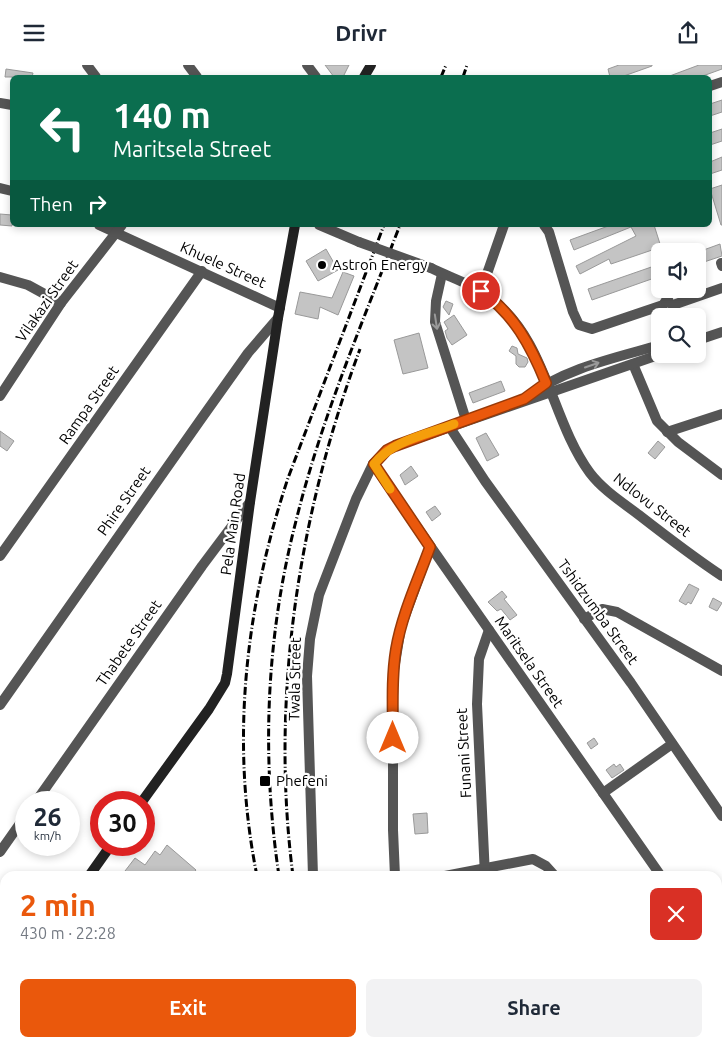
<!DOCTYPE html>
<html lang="en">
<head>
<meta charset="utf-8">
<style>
	:root { --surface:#fff; --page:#f2f2f3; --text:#1f2937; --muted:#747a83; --accent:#ea580c }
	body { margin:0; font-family:Ubuntu,sans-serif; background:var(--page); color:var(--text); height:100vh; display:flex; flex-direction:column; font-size:19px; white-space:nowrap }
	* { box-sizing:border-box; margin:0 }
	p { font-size:16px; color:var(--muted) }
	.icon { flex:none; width:28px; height:28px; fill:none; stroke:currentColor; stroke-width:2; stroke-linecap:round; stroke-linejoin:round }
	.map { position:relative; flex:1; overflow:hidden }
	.drawer { position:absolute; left:0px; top:806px; width:722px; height:176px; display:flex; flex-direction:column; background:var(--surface); border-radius:15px 15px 0 0; box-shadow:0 2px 8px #0003 }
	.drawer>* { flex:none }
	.guide { position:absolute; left:10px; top:10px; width:702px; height:152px; border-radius:8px; box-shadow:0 2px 8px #0003; background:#0b6e4f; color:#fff; overflow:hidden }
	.controls { position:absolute; left:651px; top:178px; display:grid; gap:10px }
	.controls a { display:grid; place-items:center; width:55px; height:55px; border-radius:8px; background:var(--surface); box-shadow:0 2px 8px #0003; font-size:25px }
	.speed { position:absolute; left:15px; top:726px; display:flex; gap:10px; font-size:25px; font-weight:700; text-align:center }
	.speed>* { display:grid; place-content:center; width:65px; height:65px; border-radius:50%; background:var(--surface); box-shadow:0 2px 8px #0003; line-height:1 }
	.speed small { font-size:12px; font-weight:400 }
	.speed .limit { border:8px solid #d22; background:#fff; color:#111 }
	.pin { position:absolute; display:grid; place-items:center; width:42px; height:42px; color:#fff; margin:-21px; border:2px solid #fff; border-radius:50%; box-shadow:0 1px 5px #0007 }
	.me { position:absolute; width:55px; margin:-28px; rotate:0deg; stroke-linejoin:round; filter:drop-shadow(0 0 4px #0008) }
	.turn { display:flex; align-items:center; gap:18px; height:105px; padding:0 20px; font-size:22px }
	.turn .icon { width:65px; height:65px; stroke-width:2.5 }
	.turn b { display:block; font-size:35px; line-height:42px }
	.then { display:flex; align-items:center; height:48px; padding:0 20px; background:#0003; gap:10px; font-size:19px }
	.round { display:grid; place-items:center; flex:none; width:52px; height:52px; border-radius:8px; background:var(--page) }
	.headline { display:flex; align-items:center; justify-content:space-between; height:85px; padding:0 20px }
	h1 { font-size:30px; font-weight:600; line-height:38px; color:var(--accent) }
	.primary-button { display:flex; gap:10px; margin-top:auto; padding:10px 20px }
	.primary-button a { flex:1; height:58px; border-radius:8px; background:var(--accent); color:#fff; font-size:20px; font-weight:600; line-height:58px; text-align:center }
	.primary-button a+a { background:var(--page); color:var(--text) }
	header { display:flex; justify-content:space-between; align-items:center; height:65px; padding:0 20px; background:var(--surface); font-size:22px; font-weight:600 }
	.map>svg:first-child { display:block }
	.building { fill:#c4c4c4; stroke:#999 }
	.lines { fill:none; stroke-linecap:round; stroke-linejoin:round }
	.minor { stroke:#555; stroke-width:10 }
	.tertiary { stroke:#555; stroke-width:10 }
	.secondary { stroke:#222; stroke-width:10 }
	.rail { stroke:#000; stroke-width:3; stroke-dasharray:8 2.5 1 2.5; stroke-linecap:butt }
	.tertiary-bridge { stroke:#555; stroke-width:10 }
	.oneway { stroke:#999 }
	.route-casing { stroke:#983908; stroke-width:12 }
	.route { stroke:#ea580c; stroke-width:9 }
	.slow { stroke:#f59e0b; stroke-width:9 }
	.poi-dot { fill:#000; stroke:#fff; stroke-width:2 }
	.labels { text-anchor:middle; stroke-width:4.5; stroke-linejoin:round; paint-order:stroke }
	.street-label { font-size:15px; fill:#000; stroke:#fff }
	.poi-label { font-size:15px; fill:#000; stroke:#fff; text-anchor:start }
</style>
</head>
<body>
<header><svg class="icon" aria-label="menu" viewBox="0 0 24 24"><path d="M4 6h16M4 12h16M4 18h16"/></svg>Drivr<svg class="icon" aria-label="share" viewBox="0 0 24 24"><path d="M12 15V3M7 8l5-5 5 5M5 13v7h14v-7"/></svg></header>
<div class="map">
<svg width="722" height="982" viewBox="0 0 722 982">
	<rect width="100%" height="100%" fill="#fff"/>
	<g class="building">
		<path d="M325,0h24l-6,12h-9z"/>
		<path d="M619,0h33v1l-31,11h-11l-2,-8z"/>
		<path d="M699,0h23v4l-22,8h-33z"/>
		<path d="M6,4l27,4 -1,4h-27z"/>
		<path d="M722,35v12l-12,4v-12z"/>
		<path d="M722,64v12l-12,4v-12z"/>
		<path d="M722,92v13l-12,4v-12z"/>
		<path d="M722,120v40h-1l-11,-36z"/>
		<path d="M0,149l12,1v11l-12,-1z"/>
		<path d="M611,160h43l7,22 -50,17 -2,-5 -29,15 -4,-8 60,-30 -5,-9 -57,23 -4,-10z"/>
		<path d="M720,179l2,12 -24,8v-12z"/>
		<path d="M326,184l12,21 -20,11 -12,-20z"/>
		<path d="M660,199v12l-68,24 -4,-11z"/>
		<path d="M343,207l11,4 -16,39 -18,-8 -2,12 -23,-5 5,-22 32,6z"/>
		<path d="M446,236l7,3 -4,11 -6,-8z"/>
		<path d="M454,250l13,20 -15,10 -5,-7 -2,-7 3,-2 -4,-7z"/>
		<path d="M419,268l9,35 -25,6 -9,-34z"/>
		<path d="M512,281l5,2 1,6 9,4 1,4 -3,5h-6l-3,-3v-8l-7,-5z"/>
		<path d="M501,316l4,10 -32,12 -4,-10z"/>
		<path d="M0,366l14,10 -7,10 -7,-5z"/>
		<path d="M486,368l13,22 -12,6 -11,-23z"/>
		<path d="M658,376l7,6 -10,12 -7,-6z"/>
		<path d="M411,401l7,10 -13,9 -5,-10z"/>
		<path d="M435,441l6,8 -9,7 -6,-9z"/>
		<path d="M689,519l10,5 -8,15 -3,-2 -2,3 -7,-4z"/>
		<path d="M502,526l5,6 -3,2 13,16 -7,5 -9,-11 -4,2 -9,-9z"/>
		<path d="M713,533l9,5 -5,8 -8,-4z"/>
		<path d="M594,673l4,6 -7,5 -4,-6z"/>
		<path d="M614,699l2,3 4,-3 4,6 -12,8 -6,-8z"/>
		<path d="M427,748l1,20 -13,1 -2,-20z"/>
		<path d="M167,780l29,25 -5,6h-65l2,-3 -3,-2 10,-13 10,7 10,-14 5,4z"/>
	</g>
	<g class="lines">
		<g class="minor">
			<path d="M87,0l9,12"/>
			<path d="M188,0l9,12"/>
			<path d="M307,0l9,12"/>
			<path d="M710,21l12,-4"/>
			<path d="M0,38l12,2"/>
			<path d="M0,123l12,3"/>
			<path d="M99,160l181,83"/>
			<path d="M544,160l5,7 24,80 6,13 13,4 71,-24 5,-7v-9"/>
			<path d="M721,198l1,3"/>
			<path d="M442,209l-6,27 -1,21 31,98"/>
			<path d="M0,212l28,8 33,18"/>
			<path d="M481,226l23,-66"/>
			<path d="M666,236l7,4 49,-17"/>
			<path d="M633,299l24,57 21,21 44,33"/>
			<path d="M449,361l36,55 146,202 91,133"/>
			<path d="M667,367l55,-18"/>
			<path d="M0,491l202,-285"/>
			<path d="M584,554l18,-10 15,3 105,59"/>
			<path d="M0,640l201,-286 47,-66 30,-35"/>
			<path d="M603,728l69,-49"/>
			<path d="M35,738l167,-237 48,-64"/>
			<path d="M0,787l26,-37"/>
			<path d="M313,811l-6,-200 3,-37 9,-44 37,-96 17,-35"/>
			<path d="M395,811l-2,-46v-154l8,-49 29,-80"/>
			<path d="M445,811l88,-17 13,7 9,10"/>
			<path d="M485,811l-8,-172 2,-45 10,-29"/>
			<path d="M0,863l5,3"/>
			<path d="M153,978l4,4"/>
			<path d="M365,978l2,4"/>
			<path d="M458,978l2,4"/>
			<path d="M551,978l1,4"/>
			<path d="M672,978l3,4"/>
		</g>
		<g class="tertiary">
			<path d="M319,160l40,17"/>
			<path d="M431,203c20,10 44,17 61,31 55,42 59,121 98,174 13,17 32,29 49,42 27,21 54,42 83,61"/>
			<path d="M698,275l24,-8"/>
			<path d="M661,289l-266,92 -8,4 -14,14 288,412"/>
			<path d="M0,331l61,-93 61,-78"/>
			<path d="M527,332c38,-29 88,-39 133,-52"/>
			<path d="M718,893l4,6"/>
		</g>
		<g class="secondary">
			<path d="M364,12l7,-12"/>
			<path d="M141,738l68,-94 16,-26 2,-9 23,-172 28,-184 17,-93"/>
			<path d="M89,811l22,-31"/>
			<path d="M0,937l5,-7"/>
		</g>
		<g class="rail">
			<path d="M441,12l5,-12"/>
			<path d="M463,12l4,-12"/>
			<path d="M257,811c-27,-134 -12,-268 31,-398l96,-253"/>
			<path d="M279,811c-18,-121 -13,-241 18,-359 25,-100 66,-196 103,-292"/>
			<path d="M293,811c-23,-177 5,-360 67,-527"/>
			<path d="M307,978l1,4"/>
			<path d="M323,978l2,4"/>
			<path d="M333,978l1,4"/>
		</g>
		<path class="tertiary-bridge" d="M359,177l72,26"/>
	</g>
	<defs><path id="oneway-shaft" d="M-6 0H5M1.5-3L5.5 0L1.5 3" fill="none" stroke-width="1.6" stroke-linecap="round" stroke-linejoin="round" transform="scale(1.25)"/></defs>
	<g class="oneway">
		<use href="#oneway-shaft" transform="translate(436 257) rotate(81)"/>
		<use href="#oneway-shaft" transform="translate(592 300) rotate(-19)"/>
	</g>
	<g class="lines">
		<g class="route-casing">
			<path id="route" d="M393,673c0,-29 -2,-59 3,-89 6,-35 22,-69 34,-102l-56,-83 13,-14 8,-4 129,-47 22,-16c-15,-37 -32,-69 -65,-92"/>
		</g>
		<use href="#route" class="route"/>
		<path class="slow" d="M390,424l-16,-25c19,-24 52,-29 80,-40"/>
	</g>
	<g class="poi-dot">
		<circle cx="322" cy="200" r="5"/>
		<rect x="259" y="710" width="12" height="12" rx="2.5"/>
	</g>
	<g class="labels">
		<g class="street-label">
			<text transform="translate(223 200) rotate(24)" y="5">Khuele Street</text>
			<text transform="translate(47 236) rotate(-55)" y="5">Vilakazi Street</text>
			<text transform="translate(89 340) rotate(-55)" y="5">Rampa Street</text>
			<text transform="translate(124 436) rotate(-55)" y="5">Phire Street</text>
			<text transform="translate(652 440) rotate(38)" y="5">Ndlovu Street</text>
			<text transform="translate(233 459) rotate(-82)" y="5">Pela Main Road</text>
			<text transform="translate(598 547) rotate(54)" y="5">Tshidzumba Street</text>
			<text transform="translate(129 578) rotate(-55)" y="5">Thabete Street</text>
			<text transform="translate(529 597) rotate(55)" y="5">Maritsela Street</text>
			<text transform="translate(295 614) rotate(-89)" y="5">Twala Street</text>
			<text transform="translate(464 688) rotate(-93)" y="5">Funani Street</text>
		</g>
		<g class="poi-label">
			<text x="332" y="205">Astron Energy</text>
			<text x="276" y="721">Phefeni</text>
		</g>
	</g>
</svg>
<div class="controls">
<a><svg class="icon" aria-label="sound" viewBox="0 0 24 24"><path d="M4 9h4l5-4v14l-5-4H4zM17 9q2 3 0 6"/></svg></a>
<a><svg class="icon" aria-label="search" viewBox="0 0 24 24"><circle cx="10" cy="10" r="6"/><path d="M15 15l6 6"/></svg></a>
</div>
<div class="speed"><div>26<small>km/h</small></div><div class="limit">30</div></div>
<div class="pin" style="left:481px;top:226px;background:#d93025"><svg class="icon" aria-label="arrive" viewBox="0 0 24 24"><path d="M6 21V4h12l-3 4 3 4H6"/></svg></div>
<svg class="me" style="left:393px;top:673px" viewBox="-20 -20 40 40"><circle r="19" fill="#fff"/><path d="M0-13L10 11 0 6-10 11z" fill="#ea580c"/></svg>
<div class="guide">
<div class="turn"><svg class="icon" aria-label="left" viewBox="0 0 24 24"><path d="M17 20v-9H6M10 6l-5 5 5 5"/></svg><div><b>140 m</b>Maritsela Street</div></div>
<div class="then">Then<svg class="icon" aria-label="right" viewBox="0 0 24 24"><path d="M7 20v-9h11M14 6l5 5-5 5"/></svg></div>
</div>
<section class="drawer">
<div class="headline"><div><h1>2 min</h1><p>430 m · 22:28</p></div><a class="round" style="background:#d93025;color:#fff"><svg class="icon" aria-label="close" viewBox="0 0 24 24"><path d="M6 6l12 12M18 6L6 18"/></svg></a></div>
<div class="primary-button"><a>Exit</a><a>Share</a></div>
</section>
</div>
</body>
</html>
